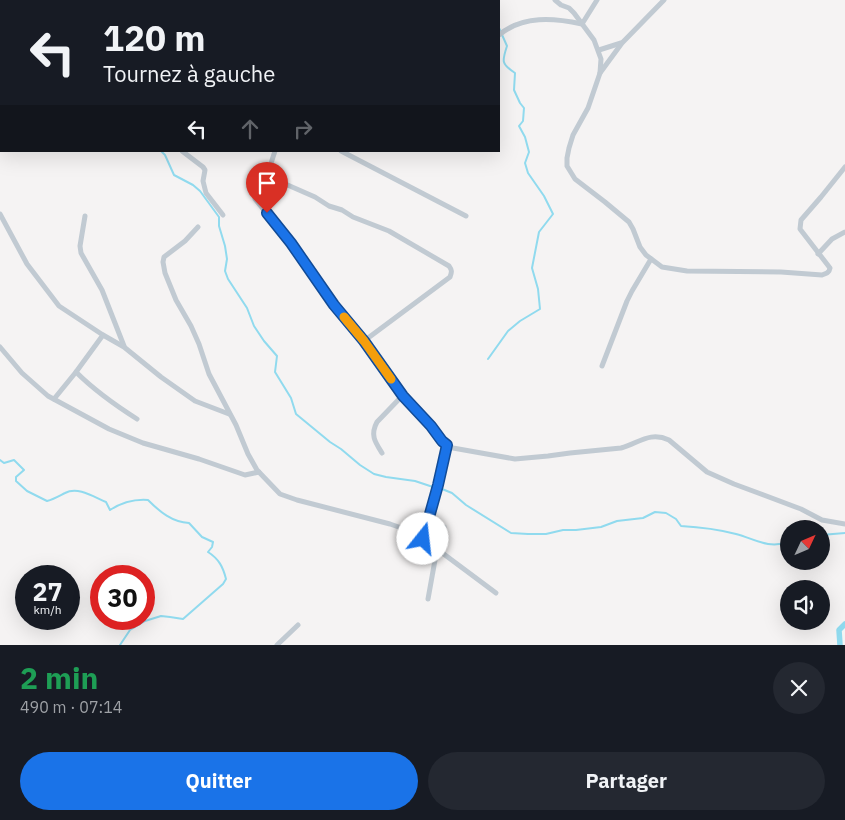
<!DOCTYPE html>
<html lang="fr">
<head>
<meta charset="utf-8">
<style>
	:root { --surface:#171b24; --page:#242831; --text:#f1f3f6; --muted:#9ea1a6; --accent:#1a73e8 }
	body { margin:0; font-family:"IBM Plex Sans",sans-serif; background:var(--page); color:var(--text); height:100vh; display:flex; flex-direction:column; font-size:19px; white-space:nowrap }
	* { box-sizing:border-box; margin:0 }
	p { font-size:16px; color:var(--muted) }
	.icon { flex:none; width:28px; height:28px; fill:none; stroke:currentColor; stroke-width:2; stroke-linecap:round; stroke-linejoin:round }
	.map { position:relative; height:645px; overflow:hidden }
	.side { display:flex; flex-direction:column; background:var(--surface); flex:1 }
	.side>* { flex:none }
	.top-card { position:absolute; left:0px; top:0px; width:500px; height:152px; box-shadow:0 5px 20px #0002; background:#171b24; color:var(--text); overflow:hidden }
	.needle { width:32px; rotate:46deg }
	.tools { position:absolute; left:780px; top:520px; display:grid; gap:10px }
	.tools a { display:grid; place-items:center; width:50px; height:50px; border-radius:50%; background:var(--surface); box-shadow:0 5px 20px #0002; font-size:25px }
	.speed { position:absolute; left:15px; top:565px; display:flex; gap:10px; font-size:25px; font-weight:700; text-align:center }
	.speed>* { display:grid; place-content:center; width:65px; height:65px; border-radius:50%; background:var(--surface); box-shadow:0 5px 20px #0002; line-height:1 }
	.speed small { font-size:12px; font-weight:400 }
	.speed .limit { border:8px solid #d22; background:#fff; color:#111 }
	.pin { position:absolute; display:grid; place-items:center; width:42px; height:42px; color:#fff; margin:-51px -21px; border-radius:50% 50% 50% 0; rotate:-45deg; box-shadow:0 0 5px #0007 }
	.pin .icon { rotate:45deg }
	.me { position:absolute; width:55px; margin:-28px; rotate:16deg; stroke-linejoin:round; filter:drop-shadow(0 0 4px #0008) }
	.turn { display:flex; align-items:center; gap:18px; height:105px; padding:0 20px; font-size:22px }
	.turn .icon { width:65px; height:65px; stroke-width:2.5 }
	.turn b { display:block; font-size:35px; line-height:42px }
	.lanes { display:flex; align-items:center; height:48px; padding:0 20px; background:#0003; justify-content:center; gap:25px; direction:ltr }
	.lanes .off { opacity:.35 }
	.round { display:grid; place-items:center; flex:none; width:52px; height:52px; border-radius:26px; background:var(--page) }
	.headline { display:flex; align-items:center; justify-content:space-between; height:85px; padding:0 20px }
	h1 { font-size:30px; font-weight:700; line-height:38px; color:#1e9e55 }
	.cta { display:flex; gap:10px; margin-top:auto; padding:10px 20px }
	.cta a { flex:1; height:58px; border-radius:30px; background:var(--accent); color:#fff; font-size:20px; font-weight:700; line-height:58px; text-align:center }
	.cta a+a { background:var(--page); color:var(--text) }
	.map>svg:first-child { display:block }
	.lines { fill:none; stroke-linecap:round; stroke-linejoin:round }
	.stream { stroke:#90daee; stroke-width:2 }
	.canal { stroke:#90daee; stroke-width:5.5 }
	.minor { stroke:#c1cad2; stroke-width:5 }
	.route-casing { stroke:#114b97; stroke-width:12 }
	.route { stroke:#1a73e8; stroke-width:9 }
	.slow { stroke:#f59e0b; stroke-width:9 }
</style>
</head>
<body>
<div class="map">
<svg width="845" height="645" viewBox="0 0 845 645">
	<rect width="100%" height="100%" fill="#f5f3f3"/>
	<g class="lines">
		<g class="stream">
			<path d="M473,0l1,1"/>
			<path d="M0,31l1,1"/>
			<path d="M161,151l4,4 9,20 19,10 7,6 19,26v9l6,20 2,13 -2,12 3,8 19,29 7,18 10,15 13,15 -2,16 16,26 5,16 34,28 11,7 19,16 14,9 12,3 29,4 18,6"/>
			<path d="M488,359l20,-28 12,-10 20,-12 -2,-20 -6,-21 7,-36 14,-18 -9,-18 -16,-23 -3,-10 4,-11 -4,-15 -6,-11 4,-5 1,-13 -4,-5 -6,-13 1,-17c-14,-9 -13,-12 -8,-27l-8,-18"/>
			<path d="M0,460l4,3 10,-3 10,10 -8,7v4l11,10 20,10c7,-2 12,-5 18,-8 13,-7 29,4 41,9l4,8c11,-7 25,-11 38,-10 12,12 24,22 41,23l13,14 11,5 -1,5 -4,5c11,7 15,15 18,27l-3,5 -40,35 -13,-2 -9,-1 -16,5 -15,9 -10,15"/>
			<path d="M442,489l10,4 14,12 45,28 17,1h18l17,-4h13l25,-3 16,-6 26,-3 12,-6 11,1 10,6 5,7c18,1 36,3 55,8 19,5 31,15 53,8"/>
			<path d="M821,535l24,-2"/>
		</g>
		<path class="canal" d="M840,645l-1,-15 6,-6"/>
		<g class="minor">
			<path d="M97,0v1"/>
			<path d="M555,0l6,5 8,3 5,5 20,27 7,19 -1,14 -12,35 -15,27 -4,13 -2,10v8l8,13 30,23 24,20 4,7 7,18 6,8 16,12 25,4 94,1 41,3 5,-2 2,-2 1,-3 -30,-39 1,-9 20,-23 24,-30"/>
			<path d="M499,35c24,-20 55,-17 83,-11l15,-24"/>
			<path d="M599,50l22,-7"/>
			<path d="M600,73l22,-30 42,-43"/>
			<path d="M182,151l21,16 2,3 -2,11 3,12 17,22"/>
			<path d="M275,151c-3,9 -6,19 -9,27 -2,8 -11,12 -11,21l36,44 44,62 29,36 39,54 28,31 11,15 11,7 62,11 33,-3 22,-3 51,-5c18,-5 29,-17 48,-8l38,32 27,12 67,25 21,11 23,4"/>
			<path d="M341,151l125,65"/>
			<path d="M269,170l14,13 32,14 14,9 13,4 11,7 36,14 60,35c3,4 3,6 1,11l-86,64"/>
			<path d="M0,214l27,50 32,42 44,29"/>
			<path d="M85,216l-5,30 1,7 21,37 22,56"/>
			<path d="M198,227l-13,14 -21,16 -1,5 2,11 11,27 15,26 8,18 10,30 27,51 12,29 9,16 23,24 17,6 93,24 23,8 5,3 19,14 -9,50"/>
			<path d="M818,254l14,-15 13,-7"/>
			<path d="M0,347l22,26 26,23 61,33 34,14 56,16 46,16 14,-3"/>
			<path d="M602,366l25,-65 5,-10 19,-32"/>
			<path d="M54,399l22,-27"/>
			<path d="M137,419c-22,-14 -42,-28 -61,-47l27,-37 21,12 37,30 34,24 34,13"/>
			<path d="M382,453c-7,-11 -12,-18 -5,-31l26,-27"/>
			<path d="M444,527l-7,22 59,44"/>
			<path d="M423,539l15,-54 9,-40"/>
			<path d="M277,645l21,-20"/>
		</g>
	</g>
	<g class="lines">
		<g class="route-casing">
			<path id="route" d="M267,213l24,30 43,62 30,36 39,55 28,30 11,15 5,4 -9,40 -15,54"/>
		</g>
		<use href="#route" class="route"/>
		<path class="slow" d="M344,317l20,24 27,38"/>
	</g>
</svg>
<div class="tools">
<a><svg class="needle" viewBox="-14 -14 28 28"><path d="M0-13l5 13h-10z" fill="#e53935"/><path d="M0 13l5-13h-10z" fill="#9ea1a6"/></svg></a>
<a><svg class="icon" aria-label="sound" viewBox="0 0 24 24"><path d="M4 9h4l5-4v14l-5-4H4zM17 9q2 3 0 6"/></svg></a>
</div>
<div class="speed"><div>27<small>km/h</small></div><div class="limit">30</div></div>
<div class="pin" style="left:267px;top:213px;background:#d93025"><svg class="icon" aria-label="arrive" viewBox="0 0 24 24"><path d="M6 21V4h12l-3 4 3 4H6"/></svg></div>
<svg class="me" style="left:423px;top:539px" viewBox="-20 -20 40 40"><circle r="19" fill="#fff"/><path d="M0-13L10 11 0 6-10 11z" fill="#1a73e8"/></svg>
<div class="top-card">
<div class="turn"><svg class="icon" aria-label="left" viewBox="0 0 24 24"><path d="M17 20v-9H6M10 6l-5 5 5 5"/></svg><div><b>120 m</b>Tournez à gauche</div></div>
<div class="lanes"><svg class="icon" aria-label="left" viewBox="0 0 24 24"><path d="M17 20v-9H6M10 6l-5 5 5 5"/></svg><svg class="icon off" aria-label="ahead" viewBox="0 0 24 24"><path d="M12 20V5M6 11l6-6 6 6"/></svg><svg class="icon off" aria-label="right" viewBox="0 0 24 24"><path d="M7 20v-9h11M14 6l5 5-5 5"/></svg></div>
</div>
</div>
<section class="side">
<div class="headline"><div><h1>2 min</h1><p>490 m · 07:14</p></div><a class="round"><svg class="icon" aria-label="close" viewBox="0 0 24 24"><path d="M6 6l12 12M18 6L6 18"/></svg></a></div>
<div class="cta"><a>Quitter</a><a>Partager</a></div>
</section>
</body>
</html>
